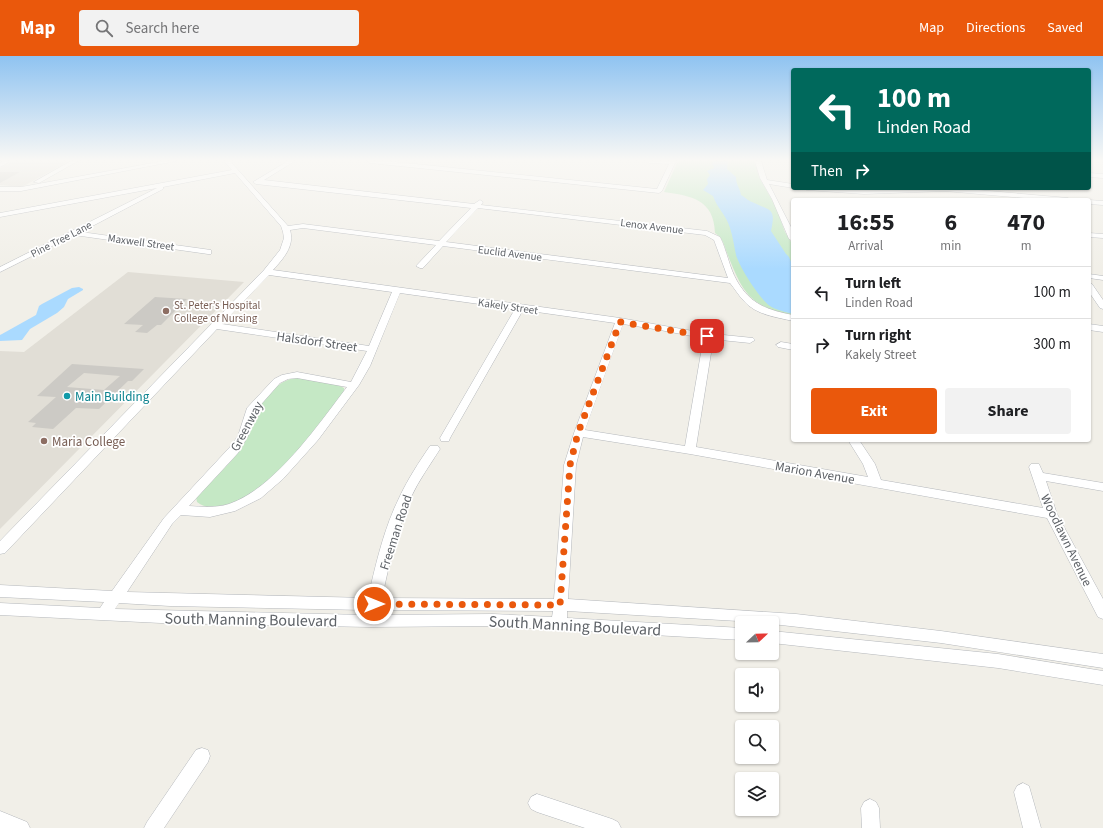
<!DOCTYPE html>
<html lang="en">
<head>
<meta charset="utf-8">
<style>
	:root { --surface:#fff; --page:#f2f2f2; --text:#202124; --muted:#757577; --line:#e0e0e0; --accent:#ea580c }
	body { margin:0; font-family:"Source Sans 3",sans-serif; background:var(--page); color:var(--text); height:100vh; display:flex; flex-direction:column; font-size:15px; white-space:nowrap }
	* { box-sizing:border-box; margin:0 }
	p { font-size:13px; color:var(--muted) }
	.icon { flex:none; width:22px; height:22px; fill:none; stroke:currentColor; stroke-width:2; stroke-linecap:round; stroke-linejoin:round }
	.map { position:relative; flex:1; overflow:hidden }
	.sheet { position:absolute; left:791px; top:142px; width:300px; height:244px; display:flex; flex-direction:column; background:var(--surface); border-radius:4px; box-shadow:0 1px 3px #0004 }
	.sheet>* { flex:none }
	.hud { position:absolute; left:791px; top:12px; width:300px; height:122px; border-radius:4px; box-shadow:0 1px 3px #0004; background:#00695c; color:#fff; overflow:hidden }
	.needle { width:26px; rotate:68deg }
	.buttons { position:absolute; left:735px; top:560px; display:grid; gap:8px }
	.buttons a { display:grid; place-items:center; width:44px; height:44px; border-radius:4px; background:var(--surface); box-shadow:0 1px 3px #0004; font-size:20px }
	.pin { position:absolute; display:grid; place-items:center; width:34px; height:34px; color:#fff; margin:-17px; border-radius:8px; box-shadow:0 2px 6px #0006 }
	.me { position:absolute; width:44px; margin:-22px; rotate:90deg; stroke-linejoin:round; filter:drop-shadow(0 0 3px #0008) }
	.turn { display:flex; align-items:center; gap:14px; height:84px; padding:0 20px; font-size:18px }
	.turn .icon { width:52px; height:52px; stroke-width:2.5 }
	.turn b { display:block; font-size:28px; line-height:34px }
	.then { display:flex; align-items:center; height:38px; padding:0 20px; background:#0003; gap:8px; font-size:15px }
	.eta { display:flex; justify-content:space-evenly; align-items:center; height:68px; text-align:center }
	.eta b { font-size:24px; font-weight:700; line-height:28px }
	.action { display:flex; gap:8px; margin-top:auto; padding:8px 20px }
	.action a { flex:1; height:46px; border-radius:4px; background:var(--accent); color:#fff; font-size:16px; font-weight:700; line-height:46px; text-align:center }
	.action a+a { background:var(--page); color:var(--text) }
	ul { padding:0; list-style:none }
	li { display:flex; align-items:center; gap:12px; height:52px; padding:0 20px; border-top:1px solid var(--line) }
	li div { flex:1 }
	li b { display:block; font-size:15px }
	li em { font-style:normal }
	header { display:flex; align-items:center; gap:24px; box-sizing:border-box; height:56px; padding:0 20px; background:var(--accent); color:#fff }
	header strong { font-size:19px }
	nav { display:flex; gap:22px; margin-inline-start:auto; font-size:14px }
	.search { width:280px; height:36px; background:var(--page); display:flex; align-items:center; gap:10px; box-sizing:border-box; padding:0 14px; border-radius:4px; color:var(--muted); font-size:15px }
	.map>svg:first-child { display:block }
	.education { fill:#e1ded6 }
	.green { fill:#c5e8c5 }
	.water { fill:#aadaff }
	.building { fill:#cccac5; fill-rule:evenodd }
	.lines { fill:none; stroke-linecap:round; stroke-linejoin:round }
	.minor-casing { stroke:#b5b8bc; stroke-width:1 }
	.minor { fill:#fff; fill-rule:evenodd }
	.route { stroke:#ea580c; stroke-width:7; stroke-dasharray:0 12.6 }
	.education-dot { fill:#8d6e63; stroke:#fff; stroke-width:1.5 }
	.culture-dot { fill:#0f9aa8; stroke:#fff; stroke-width:1.5 }
	.labels { text-anchor:middle; stroke-width:3.5; stroke-linejoin:round; paint-order:stroke }
	.far-street-label { font-size:11px; fill:#5f6368; stroke:#fff }
	.far-education-label { font-size:11px; fill:#785e54; stroke:#fff; text-anchor:start }
	.street-label { font-size:13px; fill:#5f6368; stroke:#fff }
	.culture-label { font-size:13px; fill:#0d838f; stroke:#fff; text-anchor:start }
	.education-label { font-size:13px; fill:#785e54; stroke:#fff; text-anchor:start }
	.near-street-label { font-size:16px; fill:#5f6368; stroke:#fff }
</style>
</head>
<body>
<header>
<strong>Map</strong>
<div class="search"><svg class="icon" aria-label="search" viewBox="0 0 24 24"><circle cx="10" cy="10" r="6"/><path d="M15 15l6 6"/></svg>Search here</div>
<nav><a>Map</a><a>Directions</a><a>Saved</a></nav>
</header>
<div class="map">
<svg width="1103" height="772" viewBox="0 0 1103 772">
	<rect width="100%" height="100%" fill="#f1efe8"/>
	<g class="education">
		<path d="M14,105h55l-47,26 -22,-2v-17z"/>
		<path d="M128,216l116,10 -244,247v-178l24,1z"/>
	</g>
	<g class="green">
		<path d="M678,105h76l5,16 17,30 9,25 8,13v71c-44,-10 -50,-23 -66,-63 -3,-8 -4,-15 -12,-20 -1,-34 -24,-37 -51,-41z"/>
		<path d="M297,322l41,7 6,3v3l-4,7c-28,34 -74,102 -120,108 -9,1 -16,2 -23,-4l-1,-5c15,-16 32,-31 45,-48 8,-12 10,-27 16,-40 5,-13 26,-31 40,-31z"/>
	</g>
	<g class="water">
		<path d="M714,105h14l-1,8 9,8c0,8 4,11 5,18 4,2 6,5 11,7 19,9 24,6 19,29l15,23c11,7 7,46 7,60 -7,-2 -17,-4 -23,-8 -11,-8 -30,-38 -34,-51 -2,-9 -3,-18 -6,-27 -3,-12 -13,-20 -17,-32l-10,-6 5,-6 -1,-5 3,-4 -3,-4 7,-3v-2l-3,-2z"/>
		<path d="M79,231l4,2v1l-15,9 -4,8 -7,6 -27,16 -8,11 -22,1v-6l2,-1 34,-19 3,-9 3,-2 30,-16z"/>
	</g>
	<g class="building">
		<path d="M0,116h20l-20,11z"/>
		<path d="M155,241l32,2 -26,26h-4l-10,8 -12,-1 8,-7 -19,-1z"/>
		<path d="M72,308l72,5 -12,12h-4l-29,28 -23,-1 -23,21 -21,-2 4,-4 -8,-1 28,-25 -19,-1zM84,317l36,3 -16,14 -37,-3z"/>
	</g>
	<g class="lines">
		<g class="minor-casing">
			<g id="minor">
				<path d="M4,105h7l-11,6v-4z"/>
				<path d="M71,105h7l-39,22 -5,-1z"/>
				<path d="M164,105h12l-155,30h-21v-4h21z"/>
				<path d="M224,105h6l58,65 15,-2 136,17 32,-33 -215,-24 -3,-2 35,-21h7l-31,19 210,24 6,-4 3,2 -2,3 226,26 13,6c7,14 9,30 17,44 14,24 31,29 56,34v6c-17,-4 -37,-6 -49,-20 -5,-5 -9,-12 -14,-18l-287,-37 -20,22h-3l-4,-2 20,-21 -133,-17 -13,2c5,16 -7,29 -17,40l347,48 84,15 49,5 2,2 -5,3 -39,-4v14l-15,94 172,30 -5,-13 -15,-24h11l16,24 6,16 162,28 -14,-41 2,-3h8l4,9 60,10v8l-57,-10 11,33 46,85v20l-5,-2 -51,-99 -357,-64 -107,-17 -7,28 -8,134 228,15 145,17 162,23v14l-162,-25 -169,-19v-1l-205,-12v7l175,10v12l-249,-14 -123,1 -209,-4 -161,-8v-12l100,5 4,-6 -104,-5v-12l112,6 52,-73 66,-71 8,-11 9,-28 27,-29 8,-4 15,-3 54,10 16,-31 -150,-22 -212,224 -5,1v-13l264,-271 16,-20 4,-12 -1,-6 -2,-6 -46,-53 -72,14v2l-82,43 130,18v4h-3l-134,-19 -74,37v-5l157,-79 -157,29v-4l232,-43zM478,152l227,27 9,5 14,38 -282,-36zM269,219l123,17 -23,54 -147,-22zM400,237l115,16 -75,129 1,3h8l1,-3 73,-128 92,13 -41,110 -10,32 -10,134 -172,-1c7,-34 15,-69 29,-101 8,-17 19,-32 29,-48l-2,-3h-8c-11,16 -22,33 -30,50 -16,32 -24,67 -32,102l-241,-6 45,-68 9,-9 29,2 25,-6 26,-13 22,-19 35,-39 41,-55 11,-19zM623,268l37,6 42,8 -1,15 -16,93 -100,-16zM297,322l50,9c-29,38 -72,101 -118,117 -13,4 -27,3 -40,2l49,-53 10,-17 9,-27 23,-26 8,-4zM119,547l51,3 195,4 -1,5 -249,-6zM380,554l173,1 -1,6 -59,-3 -114,1z"/>
				<path d="M367,105h19l271,28 12,-25 -20,-1 -3,-2h30l-14,30 -3,2 -289,-30z"/>
				<path d="M755,105h6l6,19 26,4v4l-24,-4 24,47v10l-4,-2 -17,-40 -12,-21z"/>
				<path d="M1089,117l14,1v4l-14,-1z"/>
				<path d="M804,132l60,2 91,-2 113,10 3,2h-24l-102,-9 -81,3 -57,-4z"/>
				<path d="M1089,144l14,1v4l-14,-1z"/>
				<path d="M1089,177l14,1v4l-14,-1z"/>
				<path d="M1089,218l14,2v4l-14,-2z"/>
				<path d="M1089,228h3l11,16v9l-3,-1 -11,-16z"/>
				<path d="M1089,268l14,2v6l-14,-2z"/>
				<path d="M781,286l12,2v6l-15,-3 -2,-2z"/>
				<path d="M772,575l226,23 105,17v14l-105,-17 -226,-25z"/>
				<path d="M202,692l6,2 2,6 -2,6 -44,66h-20l3,-6 49,-72z"/>
				<path d="M1023,727l6,3 12,42h-18l-9,-36 3,-6z"/>
				<path d="M537,738l75,25 6,3 3,6h-36l-48,-16 -6,-3 -3,-6 3,-6z"/>
				<path d="M870,743l6,3 3,6 1,20h-18l-1,-20 3,-6z"/>
				<path d="M0,755l27,11 3,6h-30z"/>
			</g>
		</g>
		<use href="#minor" class="minor"/>
	</g>
	<linearGradient id="sky" x2="0" y2="1"><stop stop-color="#8fc3f1"/><stop offset="0.49" stop-color="#f9f8f5"/><stop offset="1" stop-color="#f9f8f5" stop-opacity="0"/></linearGradient>
	<rect width="1103" height="213" fill="url(#sky)"/>
	<g class="lines">
		<path class="route" d="M374,548l186,1 10,-140 8,-32 42,-111 87,14"/>
	</g>
	<g class="education-dot">
		<circle cx="166" cy="255" r="4"/>
		<circle cx="44" cy="385" r="4"/>
	</g>
	<circle class="culture-dot" cx="67" cy="340" r="4"/>
	<g class="labels">
		<g class="far-street-label">
			<text transform="translate(652 170) rotate(7)" y="4">Lenox Avenue</text>
			<text transform="translate(61 183) rotate(-27)" y="4">Pine Tree Lane</text>
			<text transform="translate(141 186) rotate(8)" y="4">Maxwell Street</text>
			<text transform="translate(510 197) rotate(7)" y="4">Euclid Avenue</text>
			<text transform="translate(508 250) rotate(8)" y="4">Kakely Street</text>
		</g>
		<g class="far-education-label">
			<text x="174" y="253">St. Peter’s Hospital<tspan x="174" dy="13">College of Nursing</tspan></text>
		</g>
		<g class="street-label">
			<text transform="translate(317 285) rotate(8)" y="5">Halsdorf Street</text>
			<text transform="translate(246 370) rotate(-62)" y="5">Greenway</text>
			<text transform="translate(815 416) rotate(10)" y="5">Marion Avenue</text>
			<text transform="translate(395 476) rotate(-72)" y="5">Freeman Road</text>
			<text transform="translate(1067 484) rotate(64)" y="5">Woodlawn Avenue</text>
		</g>
		<g class="culture-label">
			<text x="75" y="345">Main Building</text>
		</g>
		<g class="education-label">
			<text x="52" y="390">Maria College</text>
		</g>
		<g class="near-street-label">
			<text transform="translate(251 563) rotate(1)" y="6">South Manning Boulevard</text>
			<text transform="translate(575 569) rotate(3)" y="6">South Manning Boulevard</text>
		</g>
	</g>
</svg>
<div class="buttons">
<a><svg class="needle" viewBox="-14 -14 28 28"><path d="M0-13l5 13h-10z" fill="#e53935"/><path d="M0 13l5-13h-10z" fill="#757577"/></svg></a>
<a><svg class="icon" aria-label="sound" viewBox="0 0 24 24"><path d="M4 9h4l5-4v14l-5-4H4zM17 9q2 3 0 6"/></svg></a>
<a><svg class="icon" aria-label="search" viewBox="0 0 24 24"><circle cx="10" cy="10" r="6"/><path d="M15 15l6 6"/></svg></a>
<a><svg class="icon" aria-label="layers" viewBox="0 0 24 24"><path d="M12 4l9 5-9 5-9-5zM3 14l9 5 9-5"/></svg></a>
</div>
<div class="pin" style="left:707px;top:280px;background:#d93025"><svg class="icon" aria-label="arrive" viewBox="0 0 24 24"><path d="M6 21V4h12l-3 4 3 4H6"/></svg></div>
<svg class="me" style="left:374px;top:548px" viewBox="-20 -20 40 40"><circle r="17" fill="#ea580c" stroke="#fff" stroke-width="3"/><path d="M0-11L8 9 0 5-8 9z" fill="#fff"/></svg>
<div class="hud">
<div class="turn"><svg class="icon" aria-label="left" viewBox="0 0 24 24"><path d="M17 20v-9H6M10 6l-5 5 5 5"/></svg><div><b>100 m</b>Linden Road</div></div>
<div class="then">Then<svg class="icon" aria-label="right" viewBox="0 0 24 24"><path d="M7 20v-9h11M14 6l5 5-5 5"/></svg></div>
</div>
<section class="sheet">
<div class="eta">
<div><b>16:55</b><p>Arrival</p></div>
<div><b>6</b><p>min</p></div>
<div><b>470</b><p>m</p></div>
</div>
<ul>
<li><svg class="icon" aria-label="left" viewBox="0 0 24 24"><path d="M17 20v-9H6M10 6l-5 5 5 5"/></svg><div><b>Turn left</b><p>Linden Road</p></div><em>100 m</em></li>
<li><svg class="icon" aria-label="right" viewBox="0 0 24 24"><path d="M7 20v-9h11M14 6l5 5-5 5"/></svg><div><b>Turn right</b><p>Kakely Street</p></div><em>300 m</em></li>
</ul>
<div class="action"><a>Exit</a><a>Share</a></div>
</section>
</div>
</body>
</html>
